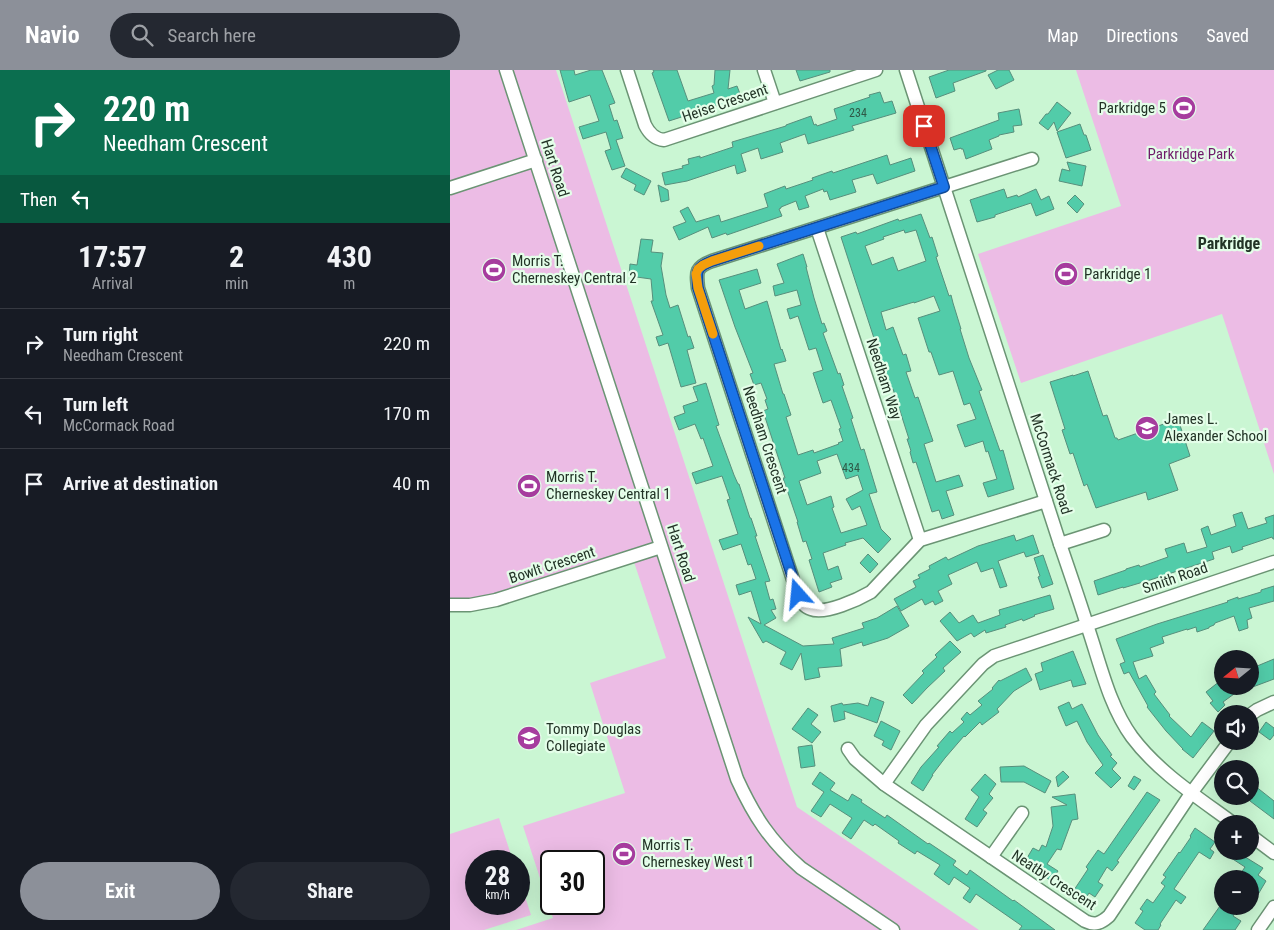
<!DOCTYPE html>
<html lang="en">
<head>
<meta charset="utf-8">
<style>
	:root { --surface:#171b24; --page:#242831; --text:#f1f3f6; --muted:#9ea1a6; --line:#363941; --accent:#8c9099 }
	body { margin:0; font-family:"Roboto Condensed",sans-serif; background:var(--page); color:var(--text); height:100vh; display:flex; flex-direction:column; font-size:19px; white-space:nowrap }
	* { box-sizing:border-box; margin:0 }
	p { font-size:16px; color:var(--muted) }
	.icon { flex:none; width:28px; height:28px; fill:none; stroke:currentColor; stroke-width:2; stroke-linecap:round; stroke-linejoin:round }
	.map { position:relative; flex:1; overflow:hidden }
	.panel { display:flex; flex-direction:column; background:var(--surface); width:450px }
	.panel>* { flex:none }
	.top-card { background:#0b6e4f; color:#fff; overflow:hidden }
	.needle { width:32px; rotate:252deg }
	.controls { position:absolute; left:764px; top:580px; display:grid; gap:10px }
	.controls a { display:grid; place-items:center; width:45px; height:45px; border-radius:50%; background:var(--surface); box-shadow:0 5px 20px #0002; font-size:25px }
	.speed { position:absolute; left:15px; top:780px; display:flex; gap:10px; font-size:25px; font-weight:700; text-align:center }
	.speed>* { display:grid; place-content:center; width:65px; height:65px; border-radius:50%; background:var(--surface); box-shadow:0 5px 20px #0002; line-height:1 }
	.speed small { font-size:12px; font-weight:400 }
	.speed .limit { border:2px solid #111; border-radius:8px; background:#fff; color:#111 }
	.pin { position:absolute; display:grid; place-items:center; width:42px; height:42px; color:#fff; margin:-21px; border-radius:10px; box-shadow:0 2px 8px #0006 }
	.me { position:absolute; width:55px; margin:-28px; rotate:342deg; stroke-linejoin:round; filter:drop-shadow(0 0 4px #0008) }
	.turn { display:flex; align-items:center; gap:18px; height:105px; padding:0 20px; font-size:22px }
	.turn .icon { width:65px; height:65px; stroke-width:2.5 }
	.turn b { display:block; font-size:35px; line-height:42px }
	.then { display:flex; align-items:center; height:48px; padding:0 20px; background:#0003; gap:10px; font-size:19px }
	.eta { display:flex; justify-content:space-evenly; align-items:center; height:85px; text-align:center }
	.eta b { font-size:30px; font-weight:700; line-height:35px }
	.primary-button { display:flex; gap:10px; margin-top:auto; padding:10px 20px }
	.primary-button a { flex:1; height:58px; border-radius:30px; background:var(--accent); color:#fff; font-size:20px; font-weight:700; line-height:58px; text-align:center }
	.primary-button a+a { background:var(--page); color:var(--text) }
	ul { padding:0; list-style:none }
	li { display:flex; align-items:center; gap:15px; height:70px; padding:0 20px; border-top:1px solid var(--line) }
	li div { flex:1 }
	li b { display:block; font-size:19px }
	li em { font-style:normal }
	header { display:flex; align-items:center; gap:30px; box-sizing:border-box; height:70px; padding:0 25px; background:var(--accent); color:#fff }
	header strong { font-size:24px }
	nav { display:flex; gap:28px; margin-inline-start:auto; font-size:18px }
	.search { width:350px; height:45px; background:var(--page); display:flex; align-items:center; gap:12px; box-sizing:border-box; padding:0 18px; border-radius:28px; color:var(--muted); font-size:19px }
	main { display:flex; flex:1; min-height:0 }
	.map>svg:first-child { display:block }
	.green { fill:#ecbce5; fill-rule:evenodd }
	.building { fill:#52cca9; stroke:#578f7c; fill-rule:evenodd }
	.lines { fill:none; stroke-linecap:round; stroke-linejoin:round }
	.minor-casing { stroke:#6b9474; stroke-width:15 }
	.minor { stroke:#fff; stroke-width:12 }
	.route-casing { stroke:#114b97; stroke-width:12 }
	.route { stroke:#1a73e8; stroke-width:9 }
	.slow { stroke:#f59e0b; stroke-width:9 }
	.labels { text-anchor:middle; stroke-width:4.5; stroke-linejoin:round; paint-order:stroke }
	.number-label { font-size:12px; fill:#2e5947 }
	.street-label { font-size:15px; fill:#223326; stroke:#e4fee9 }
	.poi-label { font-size:15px; fill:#223326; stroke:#e4fee9; text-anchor:start }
	.park-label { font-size:15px; fill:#6f1a69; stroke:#e4fee9 }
	.neighbourhood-label { font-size:16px; font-weight:bold; fill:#223326; stroke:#e4fee9 }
</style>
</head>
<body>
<header>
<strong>Navio</strong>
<div class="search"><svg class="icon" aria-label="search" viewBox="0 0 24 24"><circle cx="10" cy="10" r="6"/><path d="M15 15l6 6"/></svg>Search here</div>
<nav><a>Map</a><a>Directions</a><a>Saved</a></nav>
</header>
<main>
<section class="panel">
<div class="top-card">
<div class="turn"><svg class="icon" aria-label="right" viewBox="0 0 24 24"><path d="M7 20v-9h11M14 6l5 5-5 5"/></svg><div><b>220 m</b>Needham Crescent</div></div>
<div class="then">Then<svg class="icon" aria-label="left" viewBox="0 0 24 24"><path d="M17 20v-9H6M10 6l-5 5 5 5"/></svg></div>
</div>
<div class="eta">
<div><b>17:57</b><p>Arrival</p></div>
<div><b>2</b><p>min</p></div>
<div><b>430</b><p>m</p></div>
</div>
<ul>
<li><svg class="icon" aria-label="right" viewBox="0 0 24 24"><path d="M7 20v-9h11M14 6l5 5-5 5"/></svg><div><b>Turn right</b><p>Needham Crescent</p></div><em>220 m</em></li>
<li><svg class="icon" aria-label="left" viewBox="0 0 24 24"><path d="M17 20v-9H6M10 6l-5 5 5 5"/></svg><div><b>Turn left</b><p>McCormack Road</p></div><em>170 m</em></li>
<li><svg class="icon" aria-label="arrive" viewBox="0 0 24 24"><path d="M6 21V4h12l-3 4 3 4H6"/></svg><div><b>Arrive at destination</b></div><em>40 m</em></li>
</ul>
<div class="primary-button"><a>Exit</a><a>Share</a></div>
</section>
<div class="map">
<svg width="824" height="860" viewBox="0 0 824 860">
	<rect width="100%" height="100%" fill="#caf6d3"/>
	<g class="green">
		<path d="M0,0h106l241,737 182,123h-463l37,-12 -30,-92 102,-33 -35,-110 76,-25 -32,-96 -133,43 -30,6 -21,-1zM101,791h43v43h-43z"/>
		<path d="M626,0h198v404l-52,-160 -201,69 -43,-129 143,-48z"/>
		<path d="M49,748l14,43h-37v43h43v-26l12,37 -47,15h-34v-96z"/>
	</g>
	<g class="building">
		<path d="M110,0h14l1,5 16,-5h11l13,33 -6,2 5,16 3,-1 6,18 -7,2 9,26 -13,4 -7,-19 6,-2 -5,-17 -23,7 -4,-12 20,-6 -9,-26 -21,7z"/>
		<path d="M203,0h24l11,31 26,-8 -2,-7 2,-1 1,-15h15l-2,19 9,-3 5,13 -23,8v-2l-50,16 -17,-48 2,-1z"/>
		<path d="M346,0h34v2l-30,9z"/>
		<path d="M499,0h37v1l-33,12 2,8 -19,7 -7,-21z"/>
		<path d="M548,0h11l5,10 -18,9 -8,-14z"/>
		<path d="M430,22l4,11 8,-2 4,12 -44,13 2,4 -46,14 -3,-10 -25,9 3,9 -22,7 -3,-11 -17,6 5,17 -9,3 -2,-9 -48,16 -22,4 -3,-12 21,-5 -1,-2 7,-2 -1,-5 12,-3v2l33,-11 -1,-5 54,-16v-1l25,-9 3,9 2,-1 1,2 20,-7 -3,-10 36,-12 -1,-2z"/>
		<path d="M607,32l14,11 -14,18 -3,-9 -6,8 -9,-7 7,-9h2z"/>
		<path d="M569,39l3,16 -9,1 1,6 -15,3v1l-10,4 3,9 -26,10 -3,-10h-2v-1l-7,2 -4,-12 49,-18 -1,-7z"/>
		<path d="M630,54l4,11h2l5,15 -25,8 -9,-26z"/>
		<path d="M437,85l3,10 21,-7 4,13 -38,13 -4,-10 -21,6 4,12 -26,8 -3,-9 -3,1 -1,-3 -18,7 4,11 -10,3 -3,-9 -15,6v1l-2,1 3,7 -55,19 -1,-2 -14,5 -4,-11 -29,13 -6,-13 13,-5 -6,-11 8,-4 8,15 23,-7 2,7 47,-15 -4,-13 21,-8 1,3 27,-9 -1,-2 20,-7 1,2z"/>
		<path d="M617,92l19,4 -4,20 -23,-5 3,-12 8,2z"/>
		<path d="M176,98l25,13 -7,14 -10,-5 2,-5 -15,-8z"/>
		<path d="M208,115l10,5 1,10 -8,2z"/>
		<path d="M554,119l3,9 10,-3 1,2 18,-8 5,11 8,-4 5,13 -18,7 -5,-13 -36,12v2l-18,5 -7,-22z"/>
		<path d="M625,125l9,9 -7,9 -10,-10z"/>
		<path d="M471,144l9,24 2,-1 6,19 -2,1 13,39 2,-1 2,8 8,26h-1l9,29 13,32 -3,1 21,60 3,-1 11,39 -26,8 -5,-14 14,-4 -9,-28 -2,1 -3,-11 -18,6 -8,-22 19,-6 -6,-16 -6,2 -11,-34 -14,4 -8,-23h-2l-11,-34 22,-7 -6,-15 -20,7v-1l-33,10 5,18 7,-3 10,28 3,-1 5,17 -5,1 9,26 3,-1 15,44 -9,3 12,38 23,-7 4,11 -17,5 8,24 -12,4 -3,-9 -7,2 -16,-50 -3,1 -3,-11 1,-1 -4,-12h2l-16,-50 -1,1 -7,-18 -44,-135 15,-5 1,2 41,-15 1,2zM454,160l1,3 11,-3 10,31 -28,10 -5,-14 -21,8 -7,-19 19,-7 -1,-2z"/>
		<path d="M191,169l12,1 -2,12 12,1 -2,13 5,29 4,13 8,-3 10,32 2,-1 4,12 -7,2 9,33 -15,4 -13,-44 -9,3 -3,-9 7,-2 -12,-34h2l-2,-22 -22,-3 1,-12 7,1z"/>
		<path d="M353,184l4,13h-1l8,31 8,26 2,-1 3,8 -4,2 15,41 2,-1 4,12 -2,1 11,32 -2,1 10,31 3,-1 13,43 -8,2 12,35 10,10 -13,14 -15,-15 -18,5 1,2 -23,8 5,17 10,-4 4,13 -12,4 2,4 -13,5 -10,-32 3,-1 -6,-18 -3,1 -6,-20h1l-15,-44h2l-22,-67 5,-2 -3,-9 2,-1 -6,-16 -7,2 -4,-11 3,-1 -18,-46 -16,-47 38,-11 4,14 -22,7 6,19 22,-8 14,49 1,-1 4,12 -12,3 9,30h1l7,21 -5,2 12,38 15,-5 1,3 25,-9 -1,-1 5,-2 -4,-12 2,-1 -10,-28 -8,3 -10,-30 10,-3 -7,-22 -7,2 -11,-34 -8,3 -3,-10 14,-4 -4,-15 -22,6 -2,-10 11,-3 -7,-19zM387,384l9,25 12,-4 5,15 -17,9 6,11 8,-4 7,19 -26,8 -9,-25 2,-1 -3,-11 -24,9 -8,-24 22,-8 -4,-12z"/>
		<path d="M638,301l15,45 4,-1 8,23h2l1,2 60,-21 12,37 -21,8 9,26 -30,10 -2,-8 -50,16 -9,-24 -3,2 -11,-33 -3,1 -8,-24 3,-1 -15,-47 23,-7v1z"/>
		<path d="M256,313l13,42 -3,1 18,49 4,9h1l11,34h1l6,18h-2l15,45 -5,1 5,18 3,-1 3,10 -5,1 5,8 -12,7 39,21 31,-2 -2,-6 32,-10 -2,-5 15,-5 20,-12 12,20 -21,12 -25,8 -1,-4 -22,7 2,17 -24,2 2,9 -15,3 -4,-27 -9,17 -12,-6 6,-12 -20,-11 -3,2 -15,-26 13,7 -10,-33 -12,4 -3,-10 20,-6 -5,-15 -3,1 -7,-21 -18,6 -4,-10 19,-6 -11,-34 3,-1 -8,-23 -26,8 -4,-11 21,-7 -10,-28 -2,1 -6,-15 -16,6 -5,-13 11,-4 -2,-7 15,-5 -5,-14z"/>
		<path d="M792,442l6,17 19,-6 -2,-5 9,-3v24h-1l-1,-2 -30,10 1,2 -11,4 -2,-7 -18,6 2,7 -64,21 -27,8v-1l-25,8 -4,-14 32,-11v-1l13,-4 1,2 28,-10 -3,-8 19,-6 3,10 20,-6 -6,-18 7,-3 3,9 25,-9 -3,-11z"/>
		<path d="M564,465l2,6 17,-6 6,18 -13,4 -2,-5 -26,9 9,25 -7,2 -7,-20 -12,4 -4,-10 -29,13 4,9 -14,7 5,10 -8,4 -2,-4 -8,4 -3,-6 -21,12 -7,-12 22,-12 -3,-6 7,-3 -2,-3 12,-6 -1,-3 17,-9 2,3 30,-14z"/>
		<path d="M418,484l10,10 -8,9 -10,-10z"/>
		<path d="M593,485l10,29 -11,4 -4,-11 2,-1 -6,-18z"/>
		<path d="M824,516v15l-25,7 3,10 -5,2 1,8 -9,3 -5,-15 -19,7 -1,2 -5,2v1l-12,4 -1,-5 -9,3v-1l-25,8 2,6 -14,5 3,8 -20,6 6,17 7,-4 10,17 -2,2 16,21 -1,1 22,21 11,-15 12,9 -21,27 -11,-9h1l-17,-18 -19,-24 1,-1 -19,-34 -5,2 -4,-10 5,-2 -9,-23 41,-15 71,-22 -1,-1 11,-4v2l23,-7v-2z"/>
		<path d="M600,525l4,14 -20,6 1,1 -12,5 -1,-2 -17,6 1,2 -20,6 -1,-3 -11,7 -3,-4 -14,8 -17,-20 10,-9 9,11 14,-8 5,8 22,-8 -1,-5z"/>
		<path d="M500,571l11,11 -18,16 2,3 -18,17 -15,16 -9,-9 21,-22 -2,-2 15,-14 -2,-2z"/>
		<path d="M623,581l13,33 -13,3 -2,-7 -31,10 -5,-16 8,-3 -2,-8z"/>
		<path d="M824,589v20l-40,15 -11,8 2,3 -7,7 -8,-9 3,-2 -7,-9 14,-11 2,5h28v-17z"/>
		<path d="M576,598l6,12 -18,11 -17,18 2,3 -17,13 -2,-3 -15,15 -1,-1 -19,22 -13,17h1l-10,16 -12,-8 10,-16 18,-20 -2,-1 13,-15 2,2 12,-11 -3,-3 6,-7 3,3 12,-10 -4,-4 15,-12 -1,-1 7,-8 1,1z"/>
		<path d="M421,627l13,5 -7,21 -33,-12 1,8 -11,3 -3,-16 11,-3 1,2 15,-2 10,3z"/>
		<path d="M619,632l3,7 10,-5 16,31 14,20 -2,1 7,7 -5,6 9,9 -10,10 -16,-15 8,-8 -16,-23 -10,-21 -11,5 -8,-19z"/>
		<path d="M358,638l10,7 -7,9 10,8 -9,11 -20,-14z"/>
		<path d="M431,651l19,10 -9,19 -9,-5 2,-4 -10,-5z"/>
		<path d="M816,652l8,6v7l-4,5 -11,-8z"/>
		<path d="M362,675l3,21 -14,2 -3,-21z"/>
		<path d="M574,696l27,15 -6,12 -21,-11h-23l-1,-15z"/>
		<path d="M613,701l6,6 -11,10 -2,-10z"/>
		<path d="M370,702l15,11 -5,7 18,11 4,-7 10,6 -1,2 24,16 2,-3 41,29 1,-1 27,18 -3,4 14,10 3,-5 43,31 1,-1 41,30h-36l3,-4 -46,-32 -6,9 -7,-5 7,-10 -16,-11 -5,8 -15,-11 6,-9 -23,-14 -2,3 -17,-11 1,-2 -24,-17 -2,2 -9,-6 -13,19 -9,-6 10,-15 -22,-14 -9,13 -10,-6 13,-19 -12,-8z"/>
		<path d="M535,704l11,10 -7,10 4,4 -10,12 4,3 -10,14 -12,-8 14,-22 -8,-7z"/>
		<path d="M684,706l7,4 -7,10 -6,-4z"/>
		<path d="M800,712l24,19v18l-24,-18z"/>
		<path d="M697,722l13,8 -43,61 2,1 -7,9 -5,-4 -9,15 5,3 -8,12 -6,-4 -5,8 -12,-8 16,-24 -2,-2 12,-17 6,4z"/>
		<path d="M625,724l3,25 -6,1 -11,30 -4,-1 -10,15 11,7 -7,10 -8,-6v-1l-19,-11 9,-15 6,3 3,-6 4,2 7,-21 -2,-19 16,-2 -15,-8z"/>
		<path d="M745,758l20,14 -5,7 4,3 -4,7 -11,-7 -25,37 12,8 -5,7 -5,-4 -16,24 1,1 -3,5h-13l-10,-7 8,-12 -3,-2 7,-10 6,4 12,-17 -4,-3 5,-6 -3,-2 16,-23 1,1 11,-16 -1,-1z"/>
		<path d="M781,781h13l-2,4 21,13 -5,7 8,6 -16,27v-29h-13l8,-12 -17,-11z"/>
		<path d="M770,836h20l-7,10 8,5 -6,9h-32z"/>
	</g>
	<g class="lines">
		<g class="minor-casing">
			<g id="minor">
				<path d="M56,0l231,709c17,37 33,62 64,89l92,62"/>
				<path d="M177,0l18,55c4,8 9,14 19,15l212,-70"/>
				<path d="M314,0l11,33"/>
				<path d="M456,0l154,474c10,29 20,58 29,87 12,36 21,76 43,106 27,36 67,61 102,87"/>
				<path d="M582,89l-320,102c-16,6 -16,10 -14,27l100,307c3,6 6,12 13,14 14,6 48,-10 60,-17l49,-52 126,-39"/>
				<path d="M0,118l86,-28"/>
				<path d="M367,158l103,312"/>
				<path d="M610,474l44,-14"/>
				<path d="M0,535h20l26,-5 165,-53"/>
				<path d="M800,645l7,-5 17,-8"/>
				<path d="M780,671l-38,51 -83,124c-8,7 -14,10 -24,5l-201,-137 42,-59 57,-61 11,-8 280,-94"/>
				<path d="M398,679l7,10 29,25"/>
				<path d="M800,765l24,18"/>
				<path d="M541,787l31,-44"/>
				<path d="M808,860l16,-23"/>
			</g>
		</g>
		<use href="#minor" class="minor"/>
	</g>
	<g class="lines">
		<g class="route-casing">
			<path id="route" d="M348,524l-100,-306c-2,-17 -2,-21 14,-27l232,-74 -20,-61"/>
		</g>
		<use href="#route" class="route"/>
		<path class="slow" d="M263,264l-15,-46 -2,-14 2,-5 5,-4 9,-4 47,-15"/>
	</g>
	<defs>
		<g id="stadium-disc" transform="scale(1.25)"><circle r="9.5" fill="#a63c9e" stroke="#e4fee9"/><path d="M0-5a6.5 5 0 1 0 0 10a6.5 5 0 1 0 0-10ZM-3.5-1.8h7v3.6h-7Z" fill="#fff"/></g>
		<g id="school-disc" transform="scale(1.25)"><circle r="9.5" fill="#a63c9e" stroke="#e4fee9"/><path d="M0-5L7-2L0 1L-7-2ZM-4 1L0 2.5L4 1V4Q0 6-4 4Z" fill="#fff"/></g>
	</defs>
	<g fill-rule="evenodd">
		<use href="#stadium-disc" x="734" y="38"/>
		<use href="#stadium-disc" x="44" y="200"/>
		<use href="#stadium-disc" x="616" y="204"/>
		<use href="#school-disc" x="697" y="358"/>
		<use href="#stadium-disc" x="79" y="416"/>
		<use href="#school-disc" x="79" y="668"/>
		<use href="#stadium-disc" x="174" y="784"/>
	</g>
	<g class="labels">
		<g class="number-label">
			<text x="408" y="47">234</text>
			<text x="401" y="402">434</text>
		</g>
		<g class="street-label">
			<text transform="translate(275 33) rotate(-19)" y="5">Heise Crescent</text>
			<text transform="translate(105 98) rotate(72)" y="5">Hart Road</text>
			<text transform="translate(434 309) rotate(72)" y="5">Needham Way</text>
			<text transform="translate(315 370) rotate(72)" y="5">Needham Crescent</text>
			<text transform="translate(601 394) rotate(72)" y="5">McCormack Road</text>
			<text transform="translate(231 483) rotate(72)" y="5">Hart Road</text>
			<text transform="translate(102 495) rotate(-18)" y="5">Bowlt Crescent</text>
			<text transform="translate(725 508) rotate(-19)" y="5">Smith Road</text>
			<text transform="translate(604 810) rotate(33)" y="5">Neatby Crescent</text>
		</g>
		<g class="poi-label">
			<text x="716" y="43" text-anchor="end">Parkridge 5</text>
			<text x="62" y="196">Morris T.<tspan x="62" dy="17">Cherneskey Central 2</tspan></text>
			<text x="634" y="209">Parkridge 1</text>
			<text x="714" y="354">James L.<tspan x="714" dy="17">Alexander School</tspan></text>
			<text x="96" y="412">Morris T.<tspan x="96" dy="17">Cherneskey Central 1</tspan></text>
			<text x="96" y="664">Tommy Douglas<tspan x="96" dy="17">Collegiate</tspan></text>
			<text x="192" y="780">Morris T.<tspan x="192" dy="17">Cherneskey West 1</tspan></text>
		</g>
		<g class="park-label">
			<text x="741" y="89">Parkridge Park</text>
		</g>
		<g class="neighbourhood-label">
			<text x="779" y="179">Parkridge</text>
		</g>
	</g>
</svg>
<div class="controls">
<a><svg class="needle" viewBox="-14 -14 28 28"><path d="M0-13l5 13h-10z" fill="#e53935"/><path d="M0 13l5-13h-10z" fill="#9ea1a6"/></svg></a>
<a><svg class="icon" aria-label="sound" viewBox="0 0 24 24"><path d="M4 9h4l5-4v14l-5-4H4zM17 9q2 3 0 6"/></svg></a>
<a><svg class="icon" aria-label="search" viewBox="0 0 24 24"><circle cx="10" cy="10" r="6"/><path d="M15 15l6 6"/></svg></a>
<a>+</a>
<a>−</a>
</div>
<div class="speed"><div>28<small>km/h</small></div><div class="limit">30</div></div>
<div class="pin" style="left:474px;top:56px;background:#d93025"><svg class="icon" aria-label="arrive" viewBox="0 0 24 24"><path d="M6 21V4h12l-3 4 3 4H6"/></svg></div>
<svg class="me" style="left:348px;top:524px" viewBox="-20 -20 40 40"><path d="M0-17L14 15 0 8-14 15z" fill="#1a73e8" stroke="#fff" stroke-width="4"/></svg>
</div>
</main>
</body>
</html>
